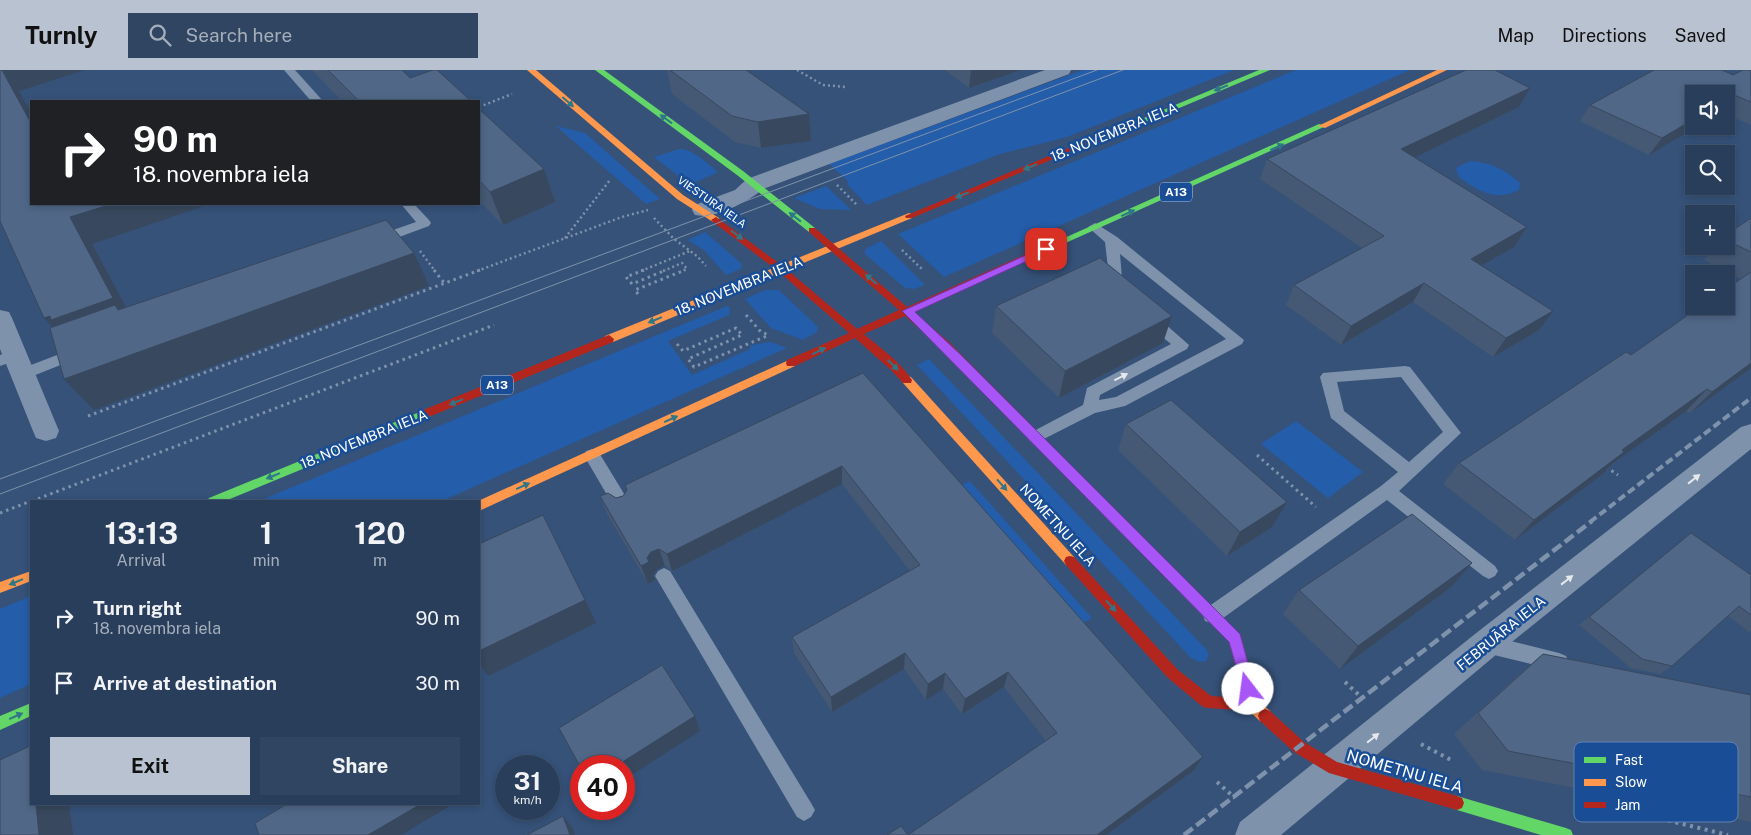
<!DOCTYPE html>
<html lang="en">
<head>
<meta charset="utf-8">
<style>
	:root { --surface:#283e5b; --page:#304561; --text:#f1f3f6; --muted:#a5aebb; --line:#445771; --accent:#b9c2d0 }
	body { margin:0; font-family:"Public Sans",sans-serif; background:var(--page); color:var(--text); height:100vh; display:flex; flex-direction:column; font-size:19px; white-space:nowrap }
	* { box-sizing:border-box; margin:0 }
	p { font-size:16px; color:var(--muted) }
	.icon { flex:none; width:28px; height:28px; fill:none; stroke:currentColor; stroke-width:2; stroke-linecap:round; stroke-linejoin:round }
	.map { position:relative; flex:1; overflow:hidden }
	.details { position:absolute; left:30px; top:430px; width:450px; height:305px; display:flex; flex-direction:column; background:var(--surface); border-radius:0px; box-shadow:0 2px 8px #0003,0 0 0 1px var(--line) }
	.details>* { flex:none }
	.hud { position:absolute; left:30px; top:30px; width:450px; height:105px; border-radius:0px; box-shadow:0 2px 8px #0003,0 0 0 1px var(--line); background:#202124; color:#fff; overflow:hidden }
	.fabs { position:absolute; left:1685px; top:15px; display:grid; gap:10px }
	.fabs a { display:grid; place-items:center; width:50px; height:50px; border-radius:0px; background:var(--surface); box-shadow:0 2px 8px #0003,0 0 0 1px var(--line); font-size:25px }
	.speed { position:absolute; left:495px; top:685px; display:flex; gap:10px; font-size:25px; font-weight:700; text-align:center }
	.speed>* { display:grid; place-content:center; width:65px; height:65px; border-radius:50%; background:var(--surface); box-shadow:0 2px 8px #0003,0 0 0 1px var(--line); line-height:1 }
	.speed small { font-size:12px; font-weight:400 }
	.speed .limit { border:8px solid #d22; background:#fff; color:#111 }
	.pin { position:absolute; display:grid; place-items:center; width:42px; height:42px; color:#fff; margin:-21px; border-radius:10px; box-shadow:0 2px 8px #0006 }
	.me { position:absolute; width:55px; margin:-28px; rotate:345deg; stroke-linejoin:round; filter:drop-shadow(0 0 4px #0008) }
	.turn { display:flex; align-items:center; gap:18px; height:105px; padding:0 20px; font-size:22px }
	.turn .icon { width:65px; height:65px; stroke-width:2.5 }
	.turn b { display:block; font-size:35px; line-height:42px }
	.eta { display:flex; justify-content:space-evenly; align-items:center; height:85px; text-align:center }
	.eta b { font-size:30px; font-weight:700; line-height:35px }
	.action { display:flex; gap:10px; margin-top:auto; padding:10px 20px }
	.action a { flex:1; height:58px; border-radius:0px; background:var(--accent); color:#111; font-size:20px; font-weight:700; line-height:58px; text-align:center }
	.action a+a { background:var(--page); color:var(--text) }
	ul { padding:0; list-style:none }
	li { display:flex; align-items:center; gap:15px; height:65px; padding:0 20px }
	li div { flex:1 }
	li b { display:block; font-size:19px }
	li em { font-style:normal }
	header { display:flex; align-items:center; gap:30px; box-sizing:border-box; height:70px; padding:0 25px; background:var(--accent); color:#111 }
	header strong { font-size:24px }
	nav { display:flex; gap:28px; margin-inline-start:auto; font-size:18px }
	.search { width:350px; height:45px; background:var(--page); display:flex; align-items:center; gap:12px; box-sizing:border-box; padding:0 18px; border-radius:0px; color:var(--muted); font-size:19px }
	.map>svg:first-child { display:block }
	.green { fill:#245da9 }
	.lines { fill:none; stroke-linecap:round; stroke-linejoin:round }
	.path-far2 { stroke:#7f92ab; stroke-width:2.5; stroke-dasharray:2 3; stroke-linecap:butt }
	.path-far1 { stroke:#7f92ab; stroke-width:3; stroke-dasharray:2.5 4; stroke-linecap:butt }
	.path { stroke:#7f92ab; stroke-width:4; stroke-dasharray:3 4.5; stroke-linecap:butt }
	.lane { fill:#7f92ab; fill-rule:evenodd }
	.street { fill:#7f92ab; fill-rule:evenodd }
	.fast { fill:#63d668; fill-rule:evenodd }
	.slow { fill:#ff974d; fill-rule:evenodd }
	.jam { fill:#b3261e; fill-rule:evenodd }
	.tram { stroke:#7f92ab; stroke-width:1 }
	.rail-far1 { stroke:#7f92ab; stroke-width:4; stroke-dasharray:8 4; stroke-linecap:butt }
	.rail { stroke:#7f92ab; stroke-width:4.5; stroke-dasharray:11 4.5; stroke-linecap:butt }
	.wall { fill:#455974 }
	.shaded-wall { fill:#38485e }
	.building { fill:#506787; stroke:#38485e }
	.oneway { fill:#2f7688 }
	.oneway2 { fill:#e5e9ee }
	.route { fill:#a855f7; stroke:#6d37a1 }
	.labels { text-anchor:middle; stroke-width:5; stroke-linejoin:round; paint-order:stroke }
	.far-street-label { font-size:11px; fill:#fff; stroke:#194d96 }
	.shield { fill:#194d96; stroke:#bacae0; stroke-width:1 }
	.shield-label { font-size:12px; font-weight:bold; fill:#fff }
	.street-label { font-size:14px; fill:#fff; stroke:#194d96 }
	.near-street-label { font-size:16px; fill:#fff; stroke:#194d96 }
	.key { fill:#194d96; stroke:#5e82b6; stroke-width:1 }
	.key-label { font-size:14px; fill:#fff }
</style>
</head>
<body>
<header>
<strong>Turnly</strong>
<div class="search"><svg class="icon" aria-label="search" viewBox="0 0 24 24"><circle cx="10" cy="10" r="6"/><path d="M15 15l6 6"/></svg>Search here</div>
<nav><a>Map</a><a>Directions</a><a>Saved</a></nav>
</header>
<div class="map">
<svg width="1751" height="765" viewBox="0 0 1751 765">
	<rect width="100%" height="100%" fill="#365279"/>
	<g class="green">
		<path d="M1083,0h151l-167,67 -67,17 -133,51 -20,-21 2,-2 -20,-18z"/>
		<path d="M1296,0h114l-466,207 -46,-43z"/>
		<path d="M556,56l29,7 75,66 -14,5z"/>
		<path d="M679,79c13,-1 29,15 39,23l-28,13 -36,-28z"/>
		<path d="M1470,91c21,1 34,8 50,22l-1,7c-23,12 -41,1 -60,-13l-3,-9z"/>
		<path d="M826,116l25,24 -31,-1 -26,-11z"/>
		<path d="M705,162l37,32 -1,5 -15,6 -21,-24 -17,-11z"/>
		<path d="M881,171l44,44 -11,4 -9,-1 -40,-34v-5z"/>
		<path d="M765,220h14l39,37 -1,5 -14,8 -32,-12 -26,-29z"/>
		<path d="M727,236l3,2 -1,7 -61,26 24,34 58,-26 1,-4 20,-3 16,6 -345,153h-183z"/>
		<path d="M929,289l277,290 3,6 -3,6 -7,1 -8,-4 -274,-293z"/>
		<path d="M1296,351l67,51 -35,26 -67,-54z"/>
		<path d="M970,411l122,137 -9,5 -121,-138z"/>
		<path d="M31,526v88l-31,14v-89z"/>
	</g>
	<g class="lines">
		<g class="path-far2">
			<path d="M797,0l26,15 23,2"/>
			<path d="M479,37l33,-13"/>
			<path d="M837,115l20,20"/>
			<path d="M654,148l20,21 23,17 9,10"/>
			<path d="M565,168l45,-58"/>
			<path d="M902,180l21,20"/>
			<path d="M420,181l15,20"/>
			<path d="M477,201l145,-54 26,-7"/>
			<path d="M641,201l49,-20"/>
			<path d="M663,201l19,-8 5,6 -5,2"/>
		</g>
		<g class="path-far1">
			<path d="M434,200l11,14"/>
			<path d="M644,200l-18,7 6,7 34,-14"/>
			<path d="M638,224l-3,-4 50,-20"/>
			<path d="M746,245l15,17 8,3"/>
			<path d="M677,274l6,7 53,-23 6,7 -54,24 6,8 75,-32"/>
			<path d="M88,346l392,-146"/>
			<path d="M1257,385l59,52"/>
			<path d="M1606,397l12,8"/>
			<path d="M32,431l462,-176"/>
			<path d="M0,443l31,-12"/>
		</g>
		<g class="path">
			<path d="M1345,612l16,15"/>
			<path d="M1421,674l30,16"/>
			<path d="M1217,712l18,16"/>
			<path d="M1588,731l140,34"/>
		</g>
		<g class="lane">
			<path d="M284,0h11l28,31h-12z"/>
			<path d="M401,134h13l15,16 2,3 -2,3 -46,17h-10l-2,-3 2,-3 43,-15z"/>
			<path d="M1095,153l22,14 127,103 -2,4 -117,62 -30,7 -59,30 -6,-2 -2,-4 2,-4 53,-28 4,-17 84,-44 -26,-21 -2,-4 2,-4h10l34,30 -2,4 -87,46 -1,5 17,-3 110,-58 -106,-85 3,37 -7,5 -5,-2 -6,-52 -17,-15z"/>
			<path d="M78,277l5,1 2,4 -2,4 -60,24 -5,-2 -3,-4 3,-4z"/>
			<path d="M15,280l5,1 2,4 -2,4 -20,7v-11z"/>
			<path d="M1405,296l5,1 51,66 -62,58 96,75 3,5 -3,5 -6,3 -6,-3 -96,-76 -168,121 -7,2 -7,-2 -2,-6 2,-6 176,-123 17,-14 -67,-54 -11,-41 3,-4zM1401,307l42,55 -34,30 -65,-51 -7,-29z"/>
			<path d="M592,379l6,2 31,51 3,5 -3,5 -6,2 -6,-2 -31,-53 -2,-4 2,-4z"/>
			<path d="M664,498l6,3 141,232 4,7 -4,7 -7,4 -7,-4 -139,-236 -3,-5 3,-5z"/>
			<path d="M1486,565l73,18 7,3 3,6 -3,6 -7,3 -73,-18 -7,-3 -2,-6 2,-6z"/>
		</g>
		<g class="street">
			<path d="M1045,0h26l-2,4 -306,115c-14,12 -49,31 -68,26l-3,-5 3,-5 40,-15 12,-11z"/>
			<path d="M0,240l9,2 3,6 47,113 -3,7 -10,3 -10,-3 -3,-7 -33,-82z"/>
			<path d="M1751,354v25l-254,205 -216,181h-46l5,-13 235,-188 266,-207z"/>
		</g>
		<g class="fast">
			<path d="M595,0h9l139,101 72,57v4h-6l-72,-57z"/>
			<path d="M1259,0h11l-172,72h-3l-4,-2z"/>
			<path d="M1319,54l7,2 -285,128 -3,1 -5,-3z"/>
			<path d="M427,339l5,4 -1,3 -206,85h-18l2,-3z"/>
			<path d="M31,633v13l-31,14v-14z"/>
			<path d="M1457,726l109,32 5,2 2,5h-32l-84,-25 -5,-2 -2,-5 2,-5z"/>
		</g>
		<g class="slow">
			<path d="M527,0h9l147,125 36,23v4h-6l-36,-23z"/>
			<path d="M1437,0h10l-122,58 -7,-2z"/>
			<path d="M909,143l3,1v4l-299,124 -4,1 -5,-4 1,-3z"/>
			<path d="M791,289l5,4 -1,3 -316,145 -1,-10z"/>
			<path d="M907,306l4,1 163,180 2,4 -2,4 -4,1 -4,-1 -163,-182 -1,-3z"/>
			<path d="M1059,386l4,1 177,177 19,67 11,10 2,5 -2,5 -5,2 -5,-2 -12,-11 -2,-5 -17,-64 -174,-178 -2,-3 2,-3z"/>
			<path d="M31,501v10l-31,12v-11z"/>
		</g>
		<g class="jam">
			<path d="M1092,68h3l4,2 -187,78h-6l-1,-2z"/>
			<path d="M716,147l68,50 73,62 42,-19 -90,-78v-4h6l92,79 128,-57h6v4l-128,58 35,29 115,116 2,3 -2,3h-8l-115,-116 -35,-31 -41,18c16,14 37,28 48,46l-1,3h-8l-12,-13 -36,-32 -60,28h-8l-1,-3 1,-3 62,-27 -71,-62 -65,-49 -2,-2z"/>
			<path d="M609,265l5,4 -1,3 -182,74 -4,1 -5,-4 1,-3z"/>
			<path d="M1070,486l4,1 104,113 33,26 42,3 5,1 2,5 -2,5 -5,1 -45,-3 -5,-1 -35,-29 -102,-113 -2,-4 2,-4z"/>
			<path d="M1265,639l5,2 34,31 33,20 120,34 5,2 2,5 -2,5 -5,2 -128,-37 -35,-21 -34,-31 -2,-5 2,-5z"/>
		</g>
		<g class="tram">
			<path d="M0,409l1097,-409"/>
			<path d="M0,424l1123,-424"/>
		</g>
		<path class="rail-far1" d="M1590,452l161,-124"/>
		<path class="rail" d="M1184,765l408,-314"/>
	</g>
	<g class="wall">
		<path d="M312,0h90l8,8 61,23h-129z"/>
		<path d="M667,0h79l63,44 2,27 -50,7 -26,-6 -63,-48z"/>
		<path d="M945,0h76l-52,18z"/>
		<path d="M1751,0v55l-25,-11v-20l-77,61 -69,-34 10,-16 143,-30z"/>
		<path d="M1519,37l-105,51 113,69 -13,20 -33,18 58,65 -46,27 -80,-55 -72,43 -55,-40 8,-20 68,-37 -102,-69 7,-20z"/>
		<path d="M479,39l76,93 -52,23 -24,-24z"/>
		<path d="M1751,148v150l-61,45 -4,-2 -74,53 -8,9 -89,67 -72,-56 16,-21 172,-108 110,-76 -37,-19 11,-14h11v-11z"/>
		<path d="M996,236l167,37 -104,55 -67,-65z"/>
		<path d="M863,303l330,398 -87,64h-219h21l138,-94 -42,-54 -42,27 -19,-25 -17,11 -22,-31 -72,43 -38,-59 -2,-16 118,-66 -68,-87 -170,87 -7,-5 -8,3 -4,6 2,5 -7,4 -41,-70 -7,-18 16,2 7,-2z"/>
		<path d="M1126,354l161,78 -15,25 -45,29 -109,-106z"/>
		<path d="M1691,463l60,42v56l-2,1 -21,-16 -56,50 -12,8 -29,-6 -52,-43z"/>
		<path d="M1451,517l-111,82 -57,-55 16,-24z"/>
		<path d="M1543,584l208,41v127l-269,-52 -28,-36 63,-58z"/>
	</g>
	<g class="shaded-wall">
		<path d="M2,0h83l-66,21 12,22v10z"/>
		<path d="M971,0h50l-52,18z"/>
		<path d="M1530,18l-11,19 -128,62 10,-20z"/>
		<path d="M1734,25l-8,11v-6z"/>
		<path d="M809,44l2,27 -50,7 -3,-26z"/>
		<path d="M1694,49v7h4l-49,29 13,-17z"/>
		<path d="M544,99l11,33 -52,23 -13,-33z"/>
		<path d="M112,134h98l-118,40 43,80 -67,20 -24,-26 6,-2 20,-99z"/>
		<path d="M1527,157l-13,20 -55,31 12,-19z"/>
		<path d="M414,183l15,33 -335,124 -30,-31z"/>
		<path d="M1424,213l-11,19 -72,43 10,-19z"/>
		<path d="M1553,241l-14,19 -46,27 13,-19z"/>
		<path d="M1172,246l-9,27 -104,55 6,-27z"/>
		<path d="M1751,293v5l-61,45 22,-21z"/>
		<path d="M1707,319l-21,22 -74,53 -8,9 -89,67 19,-20 88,-70z"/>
		<path d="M842,396v18l-170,87 -5,-17z"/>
		<path d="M1287,432l-15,25 -45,29 13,-24z"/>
		<path d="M659,479l6,17 -8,3 -4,6 2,5 -7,4 -7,-18 10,-14z"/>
		<path d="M1472,493l-21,24 -111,82 18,-23z"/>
		<path d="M585,530l11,23 -108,53 -9,-13v-12z"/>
		<path d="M905,583l-1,16 -72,43 -1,-15z"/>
		<path d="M1008,602l-4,15 -42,27 3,-15z"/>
		<path d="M945,603l-2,16 -17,11 2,-16z"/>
		<path d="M695,646l5,15 -76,49v-14h-8z"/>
		<path d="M30,676l1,1v16z"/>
		<path d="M1203,687l-10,14 -87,64h-9z"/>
		<path d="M36,734h33l4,31h-34z"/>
		<path d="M421,734h28l1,2 -49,29h-33z"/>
		<path d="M563,746l10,13 2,6h-5z"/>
	</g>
	<g class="building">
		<path d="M0,0h2l29,53v81h81l-42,13 43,81 -62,22 -1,-4 -6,2 -44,-97z"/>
		<path d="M328,0h74l8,8 23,-8h4l34,31h-112z"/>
		<path d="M670,0h76l63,44 -51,8 -26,-6z"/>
		<path d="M1466,0h29l35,18 -129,61 126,78 -56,32 82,52 -47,27 -82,-55 -73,43 -57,-41 90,-49 -117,-77z"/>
		<path d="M1654,0h68l11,5 10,-5h8v32l-17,-7 -8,5v-6h-32v25l-32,19 -72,-33z"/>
		<path d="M479,39l65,60 -54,23 -11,-12z"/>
		<path d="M1751,148v34l-25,-12v-5z"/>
		<path d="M386,150l28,33 -350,126 -14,-51 65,-23 3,5z"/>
		<path d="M1100,188l72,58 -107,55 -69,-65z"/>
		<path d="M1751,202v91l-39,29 -5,-3 -85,61 2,2 -90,68 -75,-57 167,-111 5,3 70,-49h25v-17z"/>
		<path d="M863,303l340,384 -106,78h-210l14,-9 7,9 149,-102 -49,-61 -43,27 -20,-26 -17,11 -23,-31 -74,44 -39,-60 128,-72 -78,-99 -175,88 -8,-5 -8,3 -4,6 2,4 -8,4 -41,-70 8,-3 8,5 7,-2 4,-6 -2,-5z"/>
		<path d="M1171,330l116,102 -47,30 -114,-108z"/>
		<path d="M1412,444l60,49 -114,83 -59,-56z"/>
		<path d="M543,445l42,85 -106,51v-107z"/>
		<path d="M1691,463l60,42v40l-12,-9 -67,60 -30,-7 -53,-42z"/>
		<path d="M1543,584l208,41v102l-243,-46 -30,-38z"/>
		<path d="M662,595l33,51 -79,50h-35v2l-22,-40z"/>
		<path d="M30,676l1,17v41h5l3,31h-39v-75z"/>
		<path d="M287,734h134l-53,31h-109l-4,-12z"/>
		<path d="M563,746l7,19h-43z"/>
	</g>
	<defs><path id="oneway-solid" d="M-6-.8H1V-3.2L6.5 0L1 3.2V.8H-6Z" transform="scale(1.25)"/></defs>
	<g class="oneway">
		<use href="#oneway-solid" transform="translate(1221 18) rotate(158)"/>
		<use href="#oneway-solid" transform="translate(568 32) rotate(41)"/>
		<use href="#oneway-solid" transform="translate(666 49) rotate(-144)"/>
		<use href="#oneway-solid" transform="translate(1277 77) rotate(-24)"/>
		<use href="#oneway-solid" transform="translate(1030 97) rotate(158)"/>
		<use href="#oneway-solid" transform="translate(962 125) rotate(158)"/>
		<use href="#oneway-solid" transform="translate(1128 143) rotate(-24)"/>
		<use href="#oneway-solid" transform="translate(795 147) rotate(-142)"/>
		<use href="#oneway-solid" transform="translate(737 165) rotate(37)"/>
		<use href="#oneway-solid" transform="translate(871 209) rotate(-139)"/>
		<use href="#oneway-solid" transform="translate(655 250) rotate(158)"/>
		<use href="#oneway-solid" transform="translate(819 281) rotate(-26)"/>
		<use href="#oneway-solid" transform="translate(893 295) rotate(44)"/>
		<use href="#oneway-solid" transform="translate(456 332) rotate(158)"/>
		<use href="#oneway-solid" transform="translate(671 349) rotate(-24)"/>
		<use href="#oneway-solid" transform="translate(273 406) rotate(158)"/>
		<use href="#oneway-solid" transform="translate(1002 415) rotate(48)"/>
		<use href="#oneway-solid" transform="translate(523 416) rotate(-24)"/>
		<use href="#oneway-solid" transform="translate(16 512) rotate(158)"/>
		<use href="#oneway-solid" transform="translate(1111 536) rotate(48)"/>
		<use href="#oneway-solid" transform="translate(16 646) rotate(-24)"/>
	</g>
	<g class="oneway2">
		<use href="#oneway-solid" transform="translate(1121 307) rotate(-27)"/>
		<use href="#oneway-solid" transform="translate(1694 409) rotate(-38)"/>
		<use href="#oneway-solid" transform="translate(1567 510) rotate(-38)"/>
		<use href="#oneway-solid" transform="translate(1373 668) rotate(-38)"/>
	</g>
	<path class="route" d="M1046,176l5,3 -2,2 -134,61 46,43 279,279 15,55 -2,4 -5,2 -4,-2 -15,-51 -327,-331z"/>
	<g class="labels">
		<g class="far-street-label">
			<text transform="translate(712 132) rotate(35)" y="4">VIESTURA IELA</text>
		</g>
		<g class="shield">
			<rect x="1160" y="112.5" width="32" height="19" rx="4"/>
			<rect x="481" y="305.5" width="32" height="19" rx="4"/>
		</g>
		<g class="shield-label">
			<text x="1176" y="126">A13</text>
			<text x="497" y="319">A13</text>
		</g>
		<g class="street-label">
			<text transform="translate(1114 62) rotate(-22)" y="5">18. NOVEMBRA IELA</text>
			<text transform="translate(739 216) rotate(-22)" y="5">18. NOVEMBRA IELA</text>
			<text transform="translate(364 369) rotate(-22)" y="5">18. NOVEMBRA IELA</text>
			<text transform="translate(1058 455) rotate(48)" y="5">NOMETŅU IELA</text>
			<text transform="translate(1501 563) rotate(-39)" y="5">FEBRUĀRA IELA</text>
		</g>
		<g class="near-street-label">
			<text transform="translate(1405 701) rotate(16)" y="6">NOMETŅU IELA</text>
		</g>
	</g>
	<rect x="1574" y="672" width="164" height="80" rx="8" class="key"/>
	<rect x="1584" y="687" width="22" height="6" fill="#63d668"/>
	<rect x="1584" y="709" width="22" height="7" fill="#ff974d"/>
	<rect x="1584" y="732" width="22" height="6" fill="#b3261e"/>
	<g class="key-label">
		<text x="1615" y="695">Fast</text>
		<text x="1615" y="717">Slow</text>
		<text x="1615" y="740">Jam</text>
	</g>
</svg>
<div class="fabs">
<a><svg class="icon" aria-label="sound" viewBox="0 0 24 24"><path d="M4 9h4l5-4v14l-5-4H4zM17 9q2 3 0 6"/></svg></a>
<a><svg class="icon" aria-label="search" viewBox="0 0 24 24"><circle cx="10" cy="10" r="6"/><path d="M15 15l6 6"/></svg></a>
<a>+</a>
<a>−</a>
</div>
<div class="speed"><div>31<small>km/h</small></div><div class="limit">40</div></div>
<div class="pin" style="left:1046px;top:179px;background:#d93025"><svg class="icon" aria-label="arrive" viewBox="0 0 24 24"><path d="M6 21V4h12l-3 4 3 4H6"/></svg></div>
<svg class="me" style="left:1248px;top:619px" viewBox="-20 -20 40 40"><circle r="19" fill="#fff"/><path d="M0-13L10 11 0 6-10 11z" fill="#a855f7"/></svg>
<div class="hud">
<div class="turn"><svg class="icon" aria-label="right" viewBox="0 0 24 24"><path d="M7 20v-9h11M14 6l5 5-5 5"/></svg><div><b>90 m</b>18. novembra iela</div></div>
</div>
<section class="details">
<div class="eta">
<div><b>13:13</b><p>Arrival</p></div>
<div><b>1</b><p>min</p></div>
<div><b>120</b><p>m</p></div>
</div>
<ul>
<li><svg class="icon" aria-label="right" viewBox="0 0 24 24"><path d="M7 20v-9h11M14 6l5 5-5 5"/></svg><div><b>Turn right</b><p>18. novembra iela</p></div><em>90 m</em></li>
<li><svg class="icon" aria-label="arrive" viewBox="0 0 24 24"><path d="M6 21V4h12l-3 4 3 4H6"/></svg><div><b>Arrive at destination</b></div><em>30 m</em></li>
</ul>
<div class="action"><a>Exit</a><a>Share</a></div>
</section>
</div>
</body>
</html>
